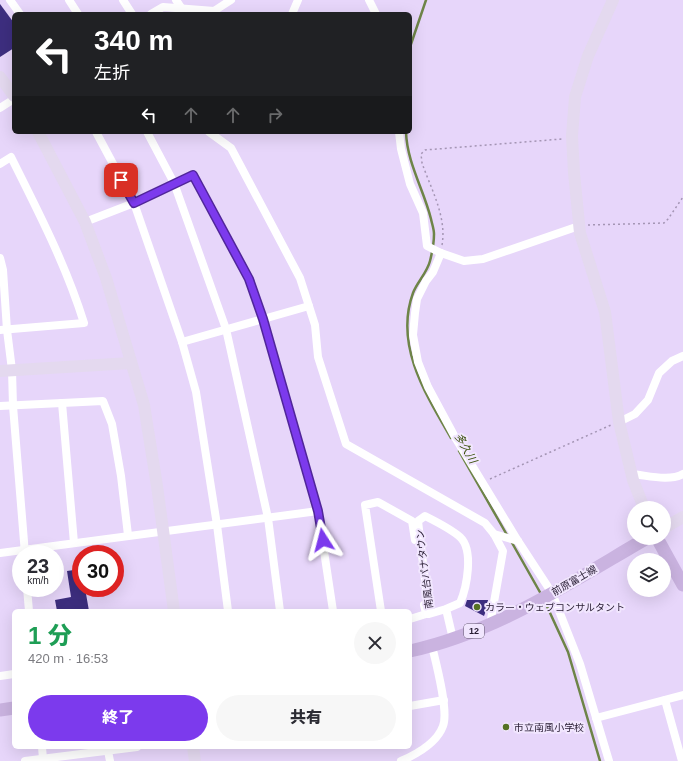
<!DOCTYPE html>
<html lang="ja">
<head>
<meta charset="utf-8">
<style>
	:root { --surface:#fff; --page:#f7f7f7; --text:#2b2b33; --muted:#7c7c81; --accent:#7c3aed }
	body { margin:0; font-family:Arial,"Noto Sans JP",sans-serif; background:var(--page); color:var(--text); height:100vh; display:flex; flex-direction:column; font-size:15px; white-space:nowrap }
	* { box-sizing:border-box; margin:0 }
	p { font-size:13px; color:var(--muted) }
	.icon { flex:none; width:22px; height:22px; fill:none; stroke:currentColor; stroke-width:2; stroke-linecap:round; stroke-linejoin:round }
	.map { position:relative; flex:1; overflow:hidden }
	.side { position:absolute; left:12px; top:609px; width:400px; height:140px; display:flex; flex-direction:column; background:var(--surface); border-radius:6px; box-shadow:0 4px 16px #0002 }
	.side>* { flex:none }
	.banner { position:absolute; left:12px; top:12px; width:400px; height:122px; border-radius:6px; box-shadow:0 4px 16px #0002; background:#202124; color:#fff; overflow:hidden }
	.tools { position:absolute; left:627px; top:501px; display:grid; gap:8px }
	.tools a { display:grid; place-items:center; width:44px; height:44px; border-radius:50%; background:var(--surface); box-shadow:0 4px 16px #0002; font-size:20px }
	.speed { position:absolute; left:12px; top:545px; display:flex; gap:8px; font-size:20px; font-weight:700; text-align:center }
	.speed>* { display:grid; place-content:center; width:52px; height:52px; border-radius:50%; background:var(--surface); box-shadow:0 4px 16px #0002; line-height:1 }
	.speed small { font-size:10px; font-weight:400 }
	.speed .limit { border:6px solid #d22; background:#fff; color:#111 }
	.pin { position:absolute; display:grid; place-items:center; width:34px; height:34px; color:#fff; margin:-17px; border-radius:8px; box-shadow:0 2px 6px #0006 }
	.me { position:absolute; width:44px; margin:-22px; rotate:351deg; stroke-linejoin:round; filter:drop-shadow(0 0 3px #0008) }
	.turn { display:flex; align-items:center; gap:14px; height:84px; padding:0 16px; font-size:18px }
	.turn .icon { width:52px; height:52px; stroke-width:2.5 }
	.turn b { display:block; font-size:28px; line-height:34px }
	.lanes { display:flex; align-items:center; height:38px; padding:0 16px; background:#0003; justify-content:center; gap:20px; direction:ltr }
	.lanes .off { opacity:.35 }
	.round { display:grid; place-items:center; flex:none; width:42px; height:42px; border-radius:21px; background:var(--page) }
	.headline { display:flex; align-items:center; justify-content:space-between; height:68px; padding:0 16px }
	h1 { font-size:24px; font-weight:800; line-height:30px; color:#1e9e55 }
	.button { display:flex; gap:8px; margin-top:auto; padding:8px 16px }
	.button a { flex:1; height:46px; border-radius:24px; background:var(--accent); color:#fff; font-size:16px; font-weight:800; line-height:46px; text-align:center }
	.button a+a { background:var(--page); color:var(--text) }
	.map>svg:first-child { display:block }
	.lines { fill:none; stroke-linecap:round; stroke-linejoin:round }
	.stream { stroke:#6e8448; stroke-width:2.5 }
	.building { fill:#3d2e7f }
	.path { stroke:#a495b4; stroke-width:1.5; stroke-dasharray:2 3; stroke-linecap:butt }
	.street { stroke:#fff; stroke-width:8 }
	.secondary { stroke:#e4d9ef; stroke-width:12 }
	.primary { stroke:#cab3e0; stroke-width:13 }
	.route-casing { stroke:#51269a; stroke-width:10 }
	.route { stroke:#7c3aed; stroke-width:7 }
	.poi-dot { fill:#557124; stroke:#f1e6fe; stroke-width:1.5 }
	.labels { text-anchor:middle; stroke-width:4; stroke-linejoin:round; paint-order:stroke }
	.shield { fill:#f1e6fe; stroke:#63586e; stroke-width:1 }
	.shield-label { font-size:9px; font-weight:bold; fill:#261b31 }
	.street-label { font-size:10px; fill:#261b31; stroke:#f1e6fe }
	.poi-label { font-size:10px; fill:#261b31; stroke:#f1e6fe; text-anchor:start }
	.water-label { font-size:11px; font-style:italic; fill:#364d05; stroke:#f1e6fe }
</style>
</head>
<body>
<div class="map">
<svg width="683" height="761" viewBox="0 0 683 761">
	<rect width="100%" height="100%" fill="#e7d6fa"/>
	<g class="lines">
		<g class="stream">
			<path d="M410,47l16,-47"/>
			<path d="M406,132c1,31 18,58 25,87 1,5 3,10 3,15 0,8 -2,19 -4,27 -3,12 -13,21 -17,32 -19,52 13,102 38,145"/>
			<path d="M459,451l48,84"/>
			<path d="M511,541l30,53"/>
			<path d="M545,602l23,50 32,109"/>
		</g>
	</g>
	<g class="building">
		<path d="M0,4l14,19v25l-14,9z"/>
		<path d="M81,569v19h4l4,23h-32l-2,-11 16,-3 -4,-26z"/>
		<path d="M467,600h21l-1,8 -3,8 -19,-10z"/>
	</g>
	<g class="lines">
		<g class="path">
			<path d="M588,225l76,-2 4,-4 15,-22"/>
			<path d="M442,245c5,-28 -11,-56 -20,-82l-1,-9 4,-4 137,-11"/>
			<path d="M490,479l121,-54"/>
		</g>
		<g class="street">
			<path d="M10,0l10,14"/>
			<path d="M69,0l9,14"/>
			<path d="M123,0l9,14"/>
			<path d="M176,0l6,9"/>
			<path d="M369,0l7,14"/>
			<path d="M151,14l12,-7 51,4 17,-11"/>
			<path d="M292,14l6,-14"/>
			<path d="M0,108l14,-9"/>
			<path d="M96,132l38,71 48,139 14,50 21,133 11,86"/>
			<path d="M147,132l27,51 52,146 42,189 12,93"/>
			<path d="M209,132l22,16 69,130 15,47 3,32 28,87 139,79 9,11 9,17 -13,74"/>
			<path d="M399,132l2,17 9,35 13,29 4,33 14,7 23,8 19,-2 96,-33"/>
			<path d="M0,164l11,-7c27,54 55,108 73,166l-84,7"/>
			<path d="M85,222l49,-19 59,-28 56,104 14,40 55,192 15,100"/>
			<path d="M441,253l-8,19 -7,9 -9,18 -2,14 -2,22 5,27 10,25 28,52 62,102 34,52 28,71 29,97"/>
			<path d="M0,258l3,12 4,60 5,40 1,36 12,148"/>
			<path d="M182,342l127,-36"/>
			<path d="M62,403l12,140"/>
			<path d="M0,406l103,-5 9,23 9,52 7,59"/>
			<path d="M619,422l16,-8 13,-14 11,-27 13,-12 11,-5"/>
			<path d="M631,474c15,1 38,8 52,0"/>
			<path d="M494,534l24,7"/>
			<path d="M0,553l318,-42"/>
			<path d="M27,588l2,23"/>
			<path d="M446,609l-17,5 -11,-93 7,-5c10,5 26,13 35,21 14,13 7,50 0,66l-14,6 7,30"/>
			<path d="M381,611l-16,-106 13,-3 34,19 3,19"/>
			<path d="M410,619l16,-5 -2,-9"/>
			<path d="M0,676l14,-2"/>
			<path d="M665,700l17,61"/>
			<path d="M410,706l34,-6"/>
			<path d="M596,718l87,-23"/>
			<path d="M42,747l1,12"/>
			<path d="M108,751l2,10"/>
			<path d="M25,761l112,-14"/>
			<path d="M401,761c16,-7 36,-18 42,-35 6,-15 -7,-63 -11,-80"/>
		</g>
		<g class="secondary">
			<path d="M613,0l-25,56 -13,41 -3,39 2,37 6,60 25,79 14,110 14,58 11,28"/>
			<path d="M0,77l14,19"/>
			<path d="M38,132l47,90 21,56 38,127 13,81 17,125"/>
			<path d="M0,371l131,-8"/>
			<path d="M664,528l19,-11"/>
			<path d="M193,747l2,14"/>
		</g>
		<g class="primary">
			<path d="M657,538l26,47"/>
			<path d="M410,651c87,-19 161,-69 237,-113"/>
			<path d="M0,710l14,-2"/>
		</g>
	</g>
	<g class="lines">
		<g class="route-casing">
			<path id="route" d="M121,180l13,23 59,-28 56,104 14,40 55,192 5,29"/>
		</g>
		<use href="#route" class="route"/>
	</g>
	<g class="poi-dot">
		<circle cx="477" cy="607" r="4"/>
		<circle cx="506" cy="727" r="4"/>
	</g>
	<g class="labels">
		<rect class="shield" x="464" y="624" width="20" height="14" rx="3"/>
		<g class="shield-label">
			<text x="474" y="634">12</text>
		</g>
		<g class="street-label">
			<text transform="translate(424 569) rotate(-97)" y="4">南風台パナタウン</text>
			<text transform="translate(574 580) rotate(-30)" y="4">前原富士線</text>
		</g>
		<g class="poi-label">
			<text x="485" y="611">カラー・ウェブコンサルタント</text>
			<text x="514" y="731">市立南風小学校</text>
		</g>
		<g class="water-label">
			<text transform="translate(466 448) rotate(60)" y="4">多久川</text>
		</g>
	</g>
</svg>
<div class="tools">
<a><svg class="icon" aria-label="search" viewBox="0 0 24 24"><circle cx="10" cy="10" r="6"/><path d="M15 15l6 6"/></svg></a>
<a><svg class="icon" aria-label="layers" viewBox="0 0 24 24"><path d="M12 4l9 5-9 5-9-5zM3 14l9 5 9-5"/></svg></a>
</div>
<div class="speed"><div>23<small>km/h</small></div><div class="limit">30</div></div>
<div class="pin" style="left:121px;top:180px;background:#d93025"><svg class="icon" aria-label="arrive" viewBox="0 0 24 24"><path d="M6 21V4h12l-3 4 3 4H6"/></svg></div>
<svg class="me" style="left:323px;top:540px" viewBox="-20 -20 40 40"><path d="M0-17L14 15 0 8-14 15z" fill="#7c3aed" stroke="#fff" stroke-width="4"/></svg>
<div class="banner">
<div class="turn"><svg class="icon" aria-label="left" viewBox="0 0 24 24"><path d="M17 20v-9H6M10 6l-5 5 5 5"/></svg><div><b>340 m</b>左折</div></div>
<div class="lanes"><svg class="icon" aria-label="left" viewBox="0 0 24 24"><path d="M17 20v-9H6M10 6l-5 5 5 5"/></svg><svg class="icon off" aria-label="ahead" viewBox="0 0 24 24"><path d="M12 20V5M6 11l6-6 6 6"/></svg><svg class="icon off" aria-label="ahead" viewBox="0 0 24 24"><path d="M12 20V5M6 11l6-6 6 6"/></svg><svg class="icon off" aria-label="right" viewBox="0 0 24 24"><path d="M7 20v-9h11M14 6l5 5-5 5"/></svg></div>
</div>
<section class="side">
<div class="headline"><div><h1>1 分</h1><p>420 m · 16:53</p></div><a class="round"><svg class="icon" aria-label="close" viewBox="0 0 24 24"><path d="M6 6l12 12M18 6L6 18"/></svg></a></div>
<div class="button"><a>終了</a><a>共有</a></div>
</section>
</div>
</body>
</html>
